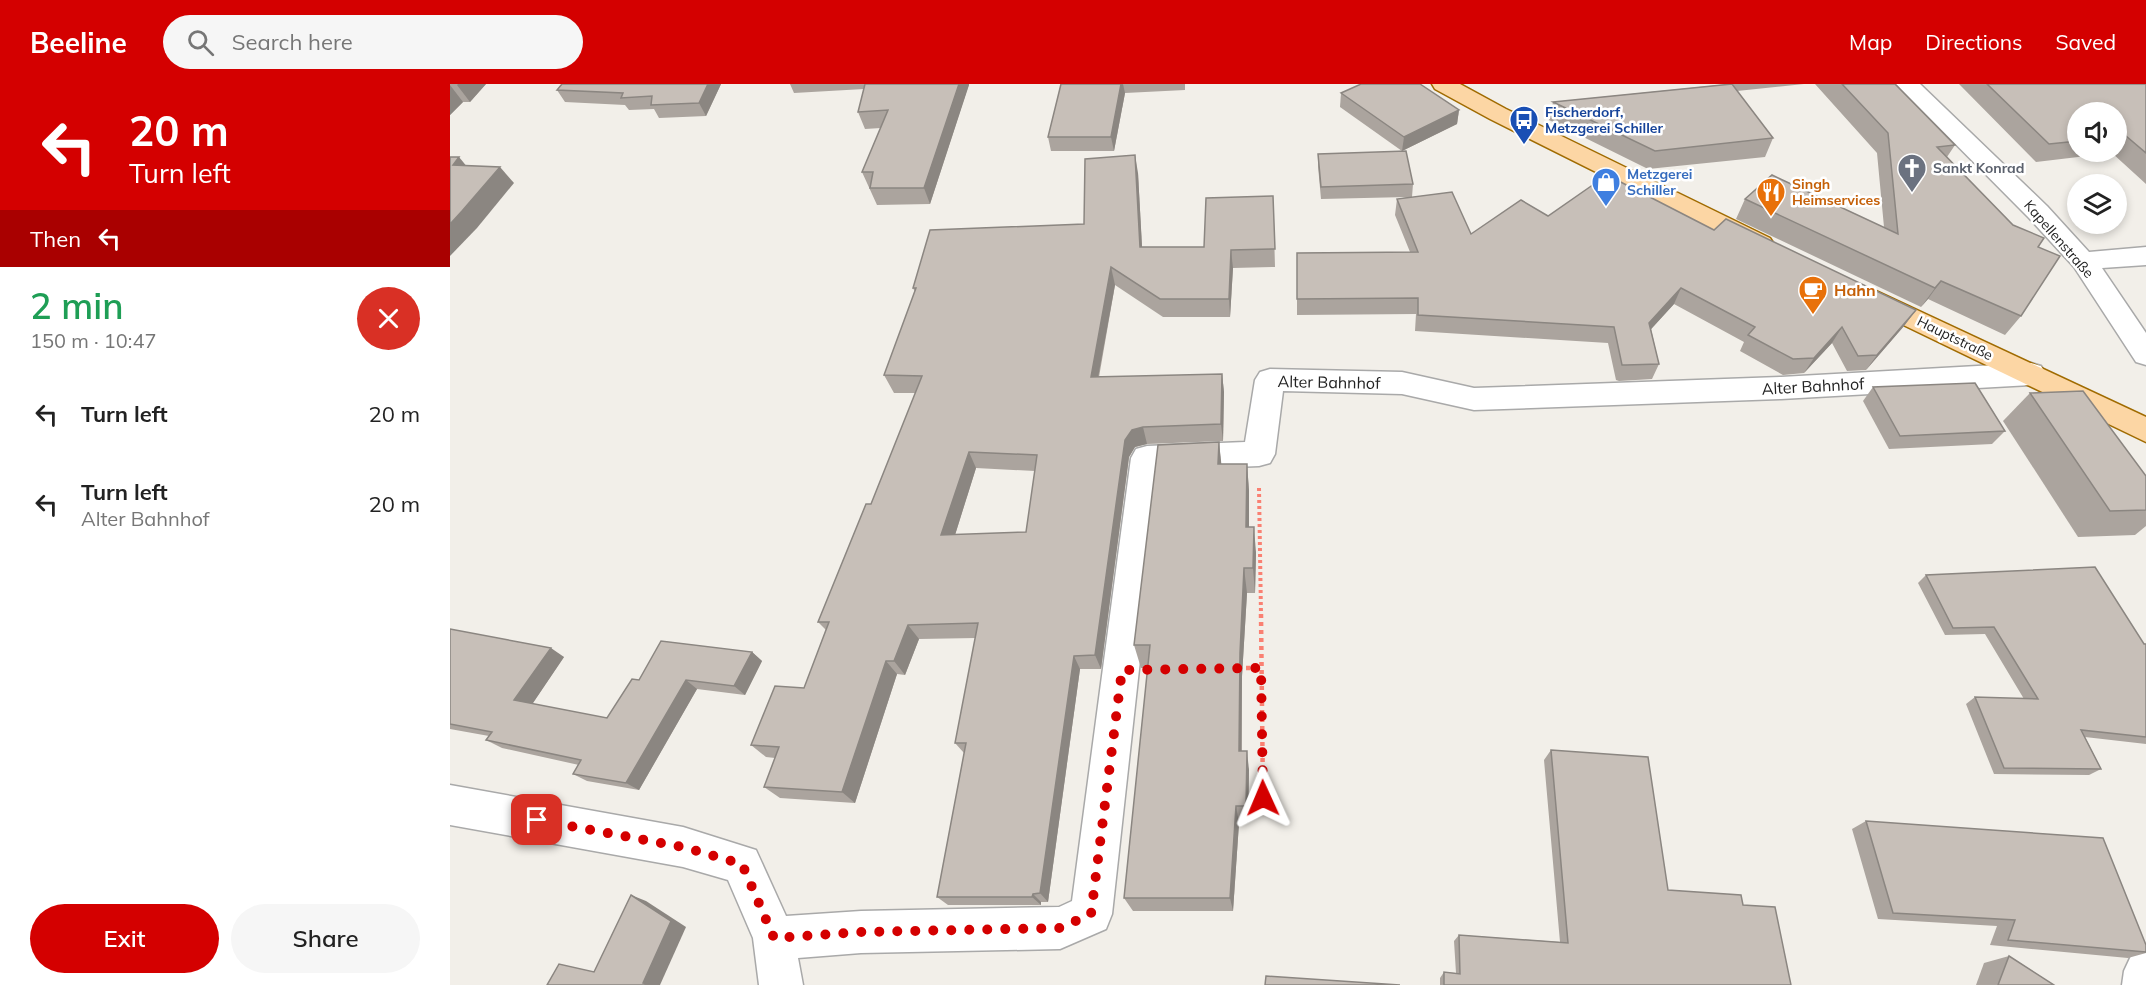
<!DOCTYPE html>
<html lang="en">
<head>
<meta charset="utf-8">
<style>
	:root { --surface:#fff; --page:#f6f6f6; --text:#222; --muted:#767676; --accent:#d40000 }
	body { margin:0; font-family:Mulish,sans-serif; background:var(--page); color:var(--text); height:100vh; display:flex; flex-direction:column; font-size:22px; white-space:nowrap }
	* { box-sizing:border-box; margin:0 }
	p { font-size:20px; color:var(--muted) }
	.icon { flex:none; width:33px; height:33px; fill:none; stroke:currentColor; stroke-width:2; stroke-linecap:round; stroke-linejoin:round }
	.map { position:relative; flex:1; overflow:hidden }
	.drawer { display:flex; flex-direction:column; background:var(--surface); width:450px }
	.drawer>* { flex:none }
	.hud { background:#d40000; color:#fff; overflow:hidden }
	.tools { position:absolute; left:1617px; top:18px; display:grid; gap:12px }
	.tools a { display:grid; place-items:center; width:60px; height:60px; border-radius:50%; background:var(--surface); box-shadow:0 3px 9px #0003; font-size:30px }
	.pin { position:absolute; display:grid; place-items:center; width:51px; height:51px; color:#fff; margin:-26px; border-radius:12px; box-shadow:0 3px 9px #0006 }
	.me { position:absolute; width:66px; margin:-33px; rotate:359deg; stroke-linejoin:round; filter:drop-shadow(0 0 4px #0008) }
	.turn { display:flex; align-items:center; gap:21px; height:126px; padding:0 30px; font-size:27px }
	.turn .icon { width:78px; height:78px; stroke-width:2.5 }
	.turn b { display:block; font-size:42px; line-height:51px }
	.then { display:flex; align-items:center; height:57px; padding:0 30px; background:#0003; gap:12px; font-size:22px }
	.round { display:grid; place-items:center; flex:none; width:63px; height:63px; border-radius:32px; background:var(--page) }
	.headline { display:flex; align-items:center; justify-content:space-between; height:102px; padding:0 30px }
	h1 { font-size:36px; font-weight:600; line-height:45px; color:#1e9e55 }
	.action { display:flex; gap:12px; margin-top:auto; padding:12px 30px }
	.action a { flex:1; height:69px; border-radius:36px; background:var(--accent); color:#fff; font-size:24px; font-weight:600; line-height:69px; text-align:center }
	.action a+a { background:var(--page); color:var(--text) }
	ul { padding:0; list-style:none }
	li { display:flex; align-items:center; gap:18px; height:90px; padding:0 30px }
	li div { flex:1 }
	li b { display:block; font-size:22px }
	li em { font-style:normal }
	header { display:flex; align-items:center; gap:36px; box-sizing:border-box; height:84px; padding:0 30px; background:var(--accent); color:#fff }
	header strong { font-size:28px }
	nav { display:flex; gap:33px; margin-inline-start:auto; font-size:21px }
	.search { width:420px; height:54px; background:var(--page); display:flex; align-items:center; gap:15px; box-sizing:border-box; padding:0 21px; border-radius:33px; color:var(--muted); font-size:22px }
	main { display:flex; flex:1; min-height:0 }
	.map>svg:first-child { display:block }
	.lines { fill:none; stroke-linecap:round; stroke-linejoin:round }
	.minor-casing { stroke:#a9a9a9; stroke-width:3 }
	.major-casing { stroke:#a06b00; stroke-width:3 }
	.path-far1 { stroke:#fa8072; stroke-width:4; stroke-dasharray:3 3; stroke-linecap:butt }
	.path { stroke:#fa8072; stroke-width:4.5; stroke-dasharray:4 4; stroke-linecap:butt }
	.minor { fill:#fff; fill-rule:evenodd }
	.major { fill:#fcd6a4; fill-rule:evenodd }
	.wall { fill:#aba49e; fill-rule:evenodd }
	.shaded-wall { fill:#8b8681 }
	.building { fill:#c7bfb8; stroke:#8b8681; stroke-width:1.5; fill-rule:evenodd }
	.route { stroke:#d40000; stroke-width:10; stroke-dasharray:0 18 }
	.labels { text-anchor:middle; stroke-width:5; stroke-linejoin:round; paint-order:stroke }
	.far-transit-label { font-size:14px; font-weight:bold; fill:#164399; stroke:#fff; text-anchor:start }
	.far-worship-label { font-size:14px; font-weight:bold; fill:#5b616d; stroke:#fff; text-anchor:start }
	.far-shop-label { font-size:14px; font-weight:bold; fill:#366cbe; stroke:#fff; text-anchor:start }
	.far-food-label { font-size:14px; font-weight:bold; fill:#c56008; stroke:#fff; text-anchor:start }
	.far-street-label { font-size:14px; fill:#222; stroke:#fff }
	.food-label { font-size:16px; font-weight:bold; fill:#c56008; stroke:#fff; text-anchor:start }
	.street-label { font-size:16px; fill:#222; stroke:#fff }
</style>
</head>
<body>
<header>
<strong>Beeline</strong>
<div class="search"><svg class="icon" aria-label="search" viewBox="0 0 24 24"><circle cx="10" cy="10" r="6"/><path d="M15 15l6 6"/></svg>Search here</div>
<nav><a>Map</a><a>Directions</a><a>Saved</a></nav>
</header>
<main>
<section class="drawer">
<div class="hud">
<div class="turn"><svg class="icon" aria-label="left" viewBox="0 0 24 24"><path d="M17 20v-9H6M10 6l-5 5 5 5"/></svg><div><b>20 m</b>Turn left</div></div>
<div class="then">Then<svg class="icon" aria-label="left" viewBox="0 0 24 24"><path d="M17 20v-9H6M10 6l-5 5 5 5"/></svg></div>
</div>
<div class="headline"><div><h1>2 min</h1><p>150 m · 10:47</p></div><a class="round" style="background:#d93025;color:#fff"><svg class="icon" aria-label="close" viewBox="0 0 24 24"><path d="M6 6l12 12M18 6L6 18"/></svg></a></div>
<ul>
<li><svg class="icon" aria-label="left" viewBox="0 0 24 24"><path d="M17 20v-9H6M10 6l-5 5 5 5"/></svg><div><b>Turn left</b></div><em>20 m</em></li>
<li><svg class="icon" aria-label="left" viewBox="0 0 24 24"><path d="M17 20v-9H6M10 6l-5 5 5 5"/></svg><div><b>Turn left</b><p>Alter Bahnhof</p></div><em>20 m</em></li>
</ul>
<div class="action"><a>Exit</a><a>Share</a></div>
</section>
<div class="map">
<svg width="1696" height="901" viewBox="0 0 1696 901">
	<rect width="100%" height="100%" fill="#f2efe9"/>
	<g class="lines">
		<g class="minor-casing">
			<g id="minor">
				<path d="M1446,0h24l127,122 42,46 57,-5v18l-44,3 44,65v32l-10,-3 -62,-95 -45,-49z"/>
				<path d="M1581,279l10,3 5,8 -5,8 -10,3 -250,14 -307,11 -72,-16 -119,-3 -8,63 -5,9 -11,3 -98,4 -49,444 -6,15 -46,20 -199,4 -63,5 5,27h-44l-6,-47 -25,-58 -45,-13 -233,-42v-40l233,42 73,23 30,66 75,-5 198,-4 13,-6 59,-443 5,-9 11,-3 98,-4 10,-62 5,-8 10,-3 132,3 72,16 307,-11z"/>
				<path d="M1696,865v36h-24l2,-14 7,-15z"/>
			</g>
		</g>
		<g class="major-casing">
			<g id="major">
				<path d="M982,0h28l46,25 264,129 4,6 -4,6 -9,3 -9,-3 -262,-131 -55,-30z"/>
				<path d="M1422,205l274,128v25l-284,-137 -4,-7 4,-7z"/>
			</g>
		</g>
		<path class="path-far1" d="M809,404l2,127"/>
		<g class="path">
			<path d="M811,530l2,184"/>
			<path d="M788,584h23"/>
		</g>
		<use href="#minor" class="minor"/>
		<use href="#major" class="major"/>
	</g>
	<g class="wall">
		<path d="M0,0h36l-16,18h-7l-13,13z"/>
		<path d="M112,0h159l-15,32 -47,2 -5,-9 -25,1 -4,-5 -60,-3 -8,-12z"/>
		<path d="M340,0h179l-39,120 -53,1 -15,-33 19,-44 -16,1 -7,-17 6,-23 -70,4z"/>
		<path d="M611,0h124v6l-60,3 -11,58h-63l-3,-14z"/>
		<path d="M1278,0h76l-67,7 36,47 -8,19 -117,12 -99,-49 4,-18z"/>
		<path d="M1365,0h80l60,61 -8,12 66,68 25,22 -17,69 -16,19 -77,-36 -7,8 -185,-88 9,-20 139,28 -7,-74z"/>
		<path d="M1509,0h187v100l-34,-31 -76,9zM1628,28h38v40h-38z"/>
		<path d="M891,9l118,17 -2,14 -55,27 -62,-44z"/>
		<path d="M868,70l95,30 -1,13 59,37 77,-18 166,14 202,80 -12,16 -38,44 -19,1 -15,-28 -28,30 -21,2 -43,-24 4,-9 -70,-38 -23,25 8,35 -7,15 -33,2 -3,-1 -8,-37 -193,-12 1,-17 -119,1v-62l113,-1 -15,-37 2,-16 10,-2 -86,2 -3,-33z"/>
		<path d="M688,89l4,74h62l69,-51 2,71 -42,1 -3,49h-67l-48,-32 -16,92 123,-3 2,18 -1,49 -76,3 -12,3 -6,10 -28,212h-21l-32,233h-7v3h-93l-11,-8 27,-144 -9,-10 21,-105 -57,1 -14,36 -8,-1 -42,129 -75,-5 -16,-11 11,-29 -9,-1 -15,-12 53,-57 22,-58 -8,-8 53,-118 45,-111h-22l-10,-18 31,-83 -2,-4 171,-64zM526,384l59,3 -9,61 -71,3z"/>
		<path d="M1423,303l132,44 -13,13 -103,5 -26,-48z"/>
		<path d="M1580,309l116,83v50l-11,9 -57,2 -75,-116z"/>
		<path d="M769,358l2,22h26l2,27v36l7,26 -1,40h-8l-5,83v75l7,19 -1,53h-9l-6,88h-100l-9,-13 24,-230h-7l-7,-23z"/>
		<path d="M1476,491l220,69v100l-61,-7 16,32 -12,6 -95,-1 -28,-70 9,-7 49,2 -39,-65 -40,1 -27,-52z"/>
		<path d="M0,545l114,28 -32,47 75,14 32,-38 113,-28 10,9 -17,34 -48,-6 -58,101 -52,-9 -14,-7 6,-9 -77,-17 -16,-8 3,-4 -39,-7z"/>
		<path d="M1101,666l117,140 75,15 48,80h-351v-7l4,-6 12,1 -2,-32 5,-6 101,7 -16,-182z"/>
		<path d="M1416,737l280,124v8l-18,5 -138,-13 7,-19 -119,-7 -26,-90z"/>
		<path d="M1559,872l45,29h-78l8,-22z"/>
	</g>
	<g class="shaded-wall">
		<path d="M8,0h28l-16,18 -13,-17z"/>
		<path d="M258,0h13l-15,32 -7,-13z"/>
		<path d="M509,0h10v1l-39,119 -6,-16z"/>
		<path d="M671,0h2l2,9 -11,58 -3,-14z"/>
		<path d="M0,1l13,17 -13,13z"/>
		<path d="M1009,26l-2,14 -55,27 2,-14z"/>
		<path d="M685,71l3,18 5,92 -3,-18z"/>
		<path d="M9,73l14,17 -20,-9z"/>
		<path d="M50,83l14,16 -37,45 -27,28v-32z"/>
		<path d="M781,166l2,18 -3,49 -1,-18z"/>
		<path d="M661,183l4,18 -20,109 -4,-17z"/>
		<path d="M1491,197l-13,18 -7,8 14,-19z"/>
		<path d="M1231,204l-7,16 -31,34 6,-15z"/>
		<path d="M1466,226l-12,16 -38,44 11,-15z"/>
		<path d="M1392,243l-10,16 -28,30 10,-15z"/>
		<path d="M772,290l2,18 -1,49 -2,-17z"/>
		<path d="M693,343l4,17 -12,3 -6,10 -28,212 -6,-14 30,-215 7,-10z"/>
		<path d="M769,358l3,28 -4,-6z"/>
		<path d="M519,368l7,16 -26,83 -9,-16z"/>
		<path d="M797,380l2,27v62l-3,-26z"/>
		<path d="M804,443l2,26 -1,40 -2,-25z"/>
		<path d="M794,484l3,25 -5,83 -1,94 -2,-19 1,-98z"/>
		<path d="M458,541l11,14 -14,36 -11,-14z"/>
		<path d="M101,564l13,9 -35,52 -15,-9z"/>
		<path d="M302,568l10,9 -17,34 -11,-9z"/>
		<path d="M624,572l6,13 -32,233 -8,-9z"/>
		<path d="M436,577l11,13 -42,129 -13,-11z"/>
		<path d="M236,596l11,9 -58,101 -13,-7z"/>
		<path d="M797,667l2,19 -1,53 -2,-17z"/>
		<path d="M786,722l3,17 -6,88 -3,-13z"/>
		<path d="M583,810l8,8v3l-9,-8z"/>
		<path d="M181,811l15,6 40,26 -26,58h-11l-6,-2z"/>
	</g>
	<g class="building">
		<path d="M112,0h146l-9,19 -48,2 1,-9 -31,2 2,-5 -66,-3z"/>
		<path d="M415,0h94l-35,104h-54l3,-16h-11l26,-62 -30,2z"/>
		<path d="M611,0h60l-10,53h-63z"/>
		<path d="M911,0h59l39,26 -55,27 -63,-44z"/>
		<path d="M1282,0l41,54 -118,13 -102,-49z"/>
		<path d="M1392,0h53l60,61 -18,2 76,78 31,13 -6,9 22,9 -39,60 -80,-35 -6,7 -190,-89 27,-24 126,59 -10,-101z"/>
		<path d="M1537,0h159v69l-20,-17 -10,1v-25h-38v29l-29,3z"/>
		<path d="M956,67l7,33 -92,3 -3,-33z"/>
		<path d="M685,71l5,92h64l2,-49 67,-2 2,53 -44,1 -2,49h-69l-49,-32 -20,110 131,-3 -1,50 -78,3 -11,3 -7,10 -30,215 -21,1 -34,237 -7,1 -1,3h-95l29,-154h-11l23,-120 -70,2 -14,36h-8l-44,131 -78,-5 15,-40 -28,-2 24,-59 29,2 25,-66h-11l48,-118h5l51,-128 -38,-1 32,-87h-3l17,-58 154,-6 1,-65zM519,368l68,3 -11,77 -85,3z"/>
		<path d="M0,73h9l-6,8 47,2 -38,44 -12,13z"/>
		<path d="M1157,91l107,55 12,-11 190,91 -39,45 -19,1 -16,-29 -28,31 -21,1 -45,-24 7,-8 -74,-39 -32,35 10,41 -33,1h-4l-8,-38 -196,-12v-17l-121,1v-46l121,-1 -21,-53 55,-7 19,42 50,-34 27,16z"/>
		<path d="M1525,299l30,48 -105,5 -27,-49z"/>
		<path d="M1633,307l63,85v34l-36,1 -80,-118z"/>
		<path d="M769,358l-1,22h29l-1,63h8l-1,41h-9l-4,85 -1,98h8l-1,55h-10l-6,92h-106l26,-253h-16l24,-200z"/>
		<path d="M1645,483l49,77h2v93l-65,-7 20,39 -97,-1 -29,-71 63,2 -44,-72 -41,1 -27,-53z"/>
		<path d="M0,545l101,19 -37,52 93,18 25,-39 7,1 22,-39 91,11 -18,34 -48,-6 -60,103 -53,-9 8,-14 -95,-20 6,-8 -42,-8z"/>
		<path d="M1101,666l97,7 20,133 73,5 2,10 32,2 16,78h-347v-13l16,2 -1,-39 109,8z"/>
		<path d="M1416,737l237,17 43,107v7l-138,-12 7,-20 -122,-7z"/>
		<path d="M181,811l40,26 -28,62 8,2h-104l12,-21 35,8z"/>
		<path d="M1559,872l45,29h-56z"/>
		<path d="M816,892l134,9h-135z"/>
	</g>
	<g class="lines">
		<path class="route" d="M87,736l146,27 59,17 32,74 87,-6 199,-4 31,-14 31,-244 139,-2 2,130"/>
	</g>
	<defs>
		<g id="bus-pin" transform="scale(1.5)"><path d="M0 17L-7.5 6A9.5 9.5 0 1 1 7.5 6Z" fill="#1a4fb4" stroke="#fff"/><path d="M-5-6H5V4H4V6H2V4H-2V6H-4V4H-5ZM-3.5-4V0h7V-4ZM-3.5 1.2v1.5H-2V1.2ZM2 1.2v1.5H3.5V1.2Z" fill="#fff"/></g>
		<g id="church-pin" transform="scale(1.5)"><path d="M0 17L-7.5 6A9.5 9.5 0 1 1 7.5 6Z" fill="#6b7280" stroke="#fff"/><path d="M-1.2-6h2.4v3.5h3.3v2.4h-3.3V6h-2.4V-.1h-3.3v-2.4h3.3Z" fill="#fff"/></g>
		<g id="shop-pin" transform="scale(1.5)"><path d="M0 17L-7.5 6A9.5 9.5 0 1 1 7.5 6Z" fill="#3f7fe0" stroke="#fff"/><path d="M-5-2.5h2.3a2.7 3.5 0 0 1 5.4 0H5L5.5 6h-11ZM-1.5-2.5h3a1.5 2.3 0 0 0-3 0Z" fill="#fff"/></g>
		<g id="restaurant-pin" transform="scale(1.5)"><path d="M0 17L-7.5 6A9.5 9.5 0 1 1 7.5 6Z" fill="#e8710a" stroke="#fff"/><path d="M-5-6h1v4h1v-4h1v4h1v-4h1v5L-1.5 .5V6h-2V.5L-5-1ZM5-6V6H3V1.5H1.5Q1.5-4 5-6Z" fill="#fff"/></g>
		<g id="cafe-pin" transform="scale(1.5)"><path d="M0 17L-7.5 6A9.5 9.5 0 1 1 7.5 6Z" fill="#e8710a" stroke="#fff"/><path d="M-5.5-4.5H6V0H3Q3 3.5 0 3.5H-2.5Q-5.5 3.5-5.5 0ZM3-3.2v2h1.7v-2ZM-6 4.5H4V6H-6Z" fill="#fff"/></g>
	</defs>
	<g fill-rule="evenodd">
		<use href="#bus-pin" x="1074" y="36"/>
		<use href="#church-pin" x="1462" y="84"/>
		<use href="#shop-pin" x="1156" y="98"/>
		<use href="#restaurant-pin" x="1321" y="108"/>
		<use href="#cafe-pin" x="1363" y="206"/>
	</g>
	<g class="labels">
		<g class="far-transit-label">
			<text x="1095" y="33">Fischerdorf,<tspan x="1095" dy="16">Metzgerei Schiller</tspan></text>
		</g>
		<g class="far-worship-label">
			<text x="1483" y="89">Sankt Konrad</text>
		</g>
		<g class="far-shop-label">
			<text x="1177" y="95">Metzgerei<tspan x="1177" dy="16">Schiller</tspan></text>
		</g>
		<g class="far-food-label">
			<text x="1342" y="105">Singh<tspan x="1342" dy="16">Heimservices</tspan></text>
		</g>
		<g class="far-street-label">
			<text transform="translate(1609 155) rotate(49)" y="5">Kapellenstraße</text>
			<text transform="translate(1505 254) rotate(26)" y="5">Hauptstraße</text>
		</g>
		<g class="food-label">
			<text x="1384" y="212">Hahn</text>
		</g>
		<g class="street-label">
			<text transform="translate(879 298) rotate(1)" y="6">Alter Bahnhof</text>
			<text transform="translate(1363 302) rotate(-3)" y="6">Alter Bahnhof</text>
		</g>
	</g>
</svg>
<div class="tools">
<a><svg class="icon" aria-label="sound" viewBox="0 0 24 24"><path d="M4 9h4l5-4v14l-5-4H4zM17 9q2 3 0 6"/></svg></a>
<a><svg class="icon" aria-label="layers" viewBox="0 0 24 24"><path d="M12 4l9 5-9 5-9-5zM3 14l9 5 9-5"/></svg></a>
</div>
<div class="pin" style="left:87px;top:736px;background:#d93025"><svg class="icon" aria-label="arrive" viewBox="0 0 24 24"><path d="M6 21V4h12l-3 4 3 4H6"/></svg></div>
<svg class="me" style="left:813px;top:714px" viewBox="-20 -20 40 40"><path d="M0-17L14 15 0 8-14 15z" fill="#d40000" stroke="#fff" stroke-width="4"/></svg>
</div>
</main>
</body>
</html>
